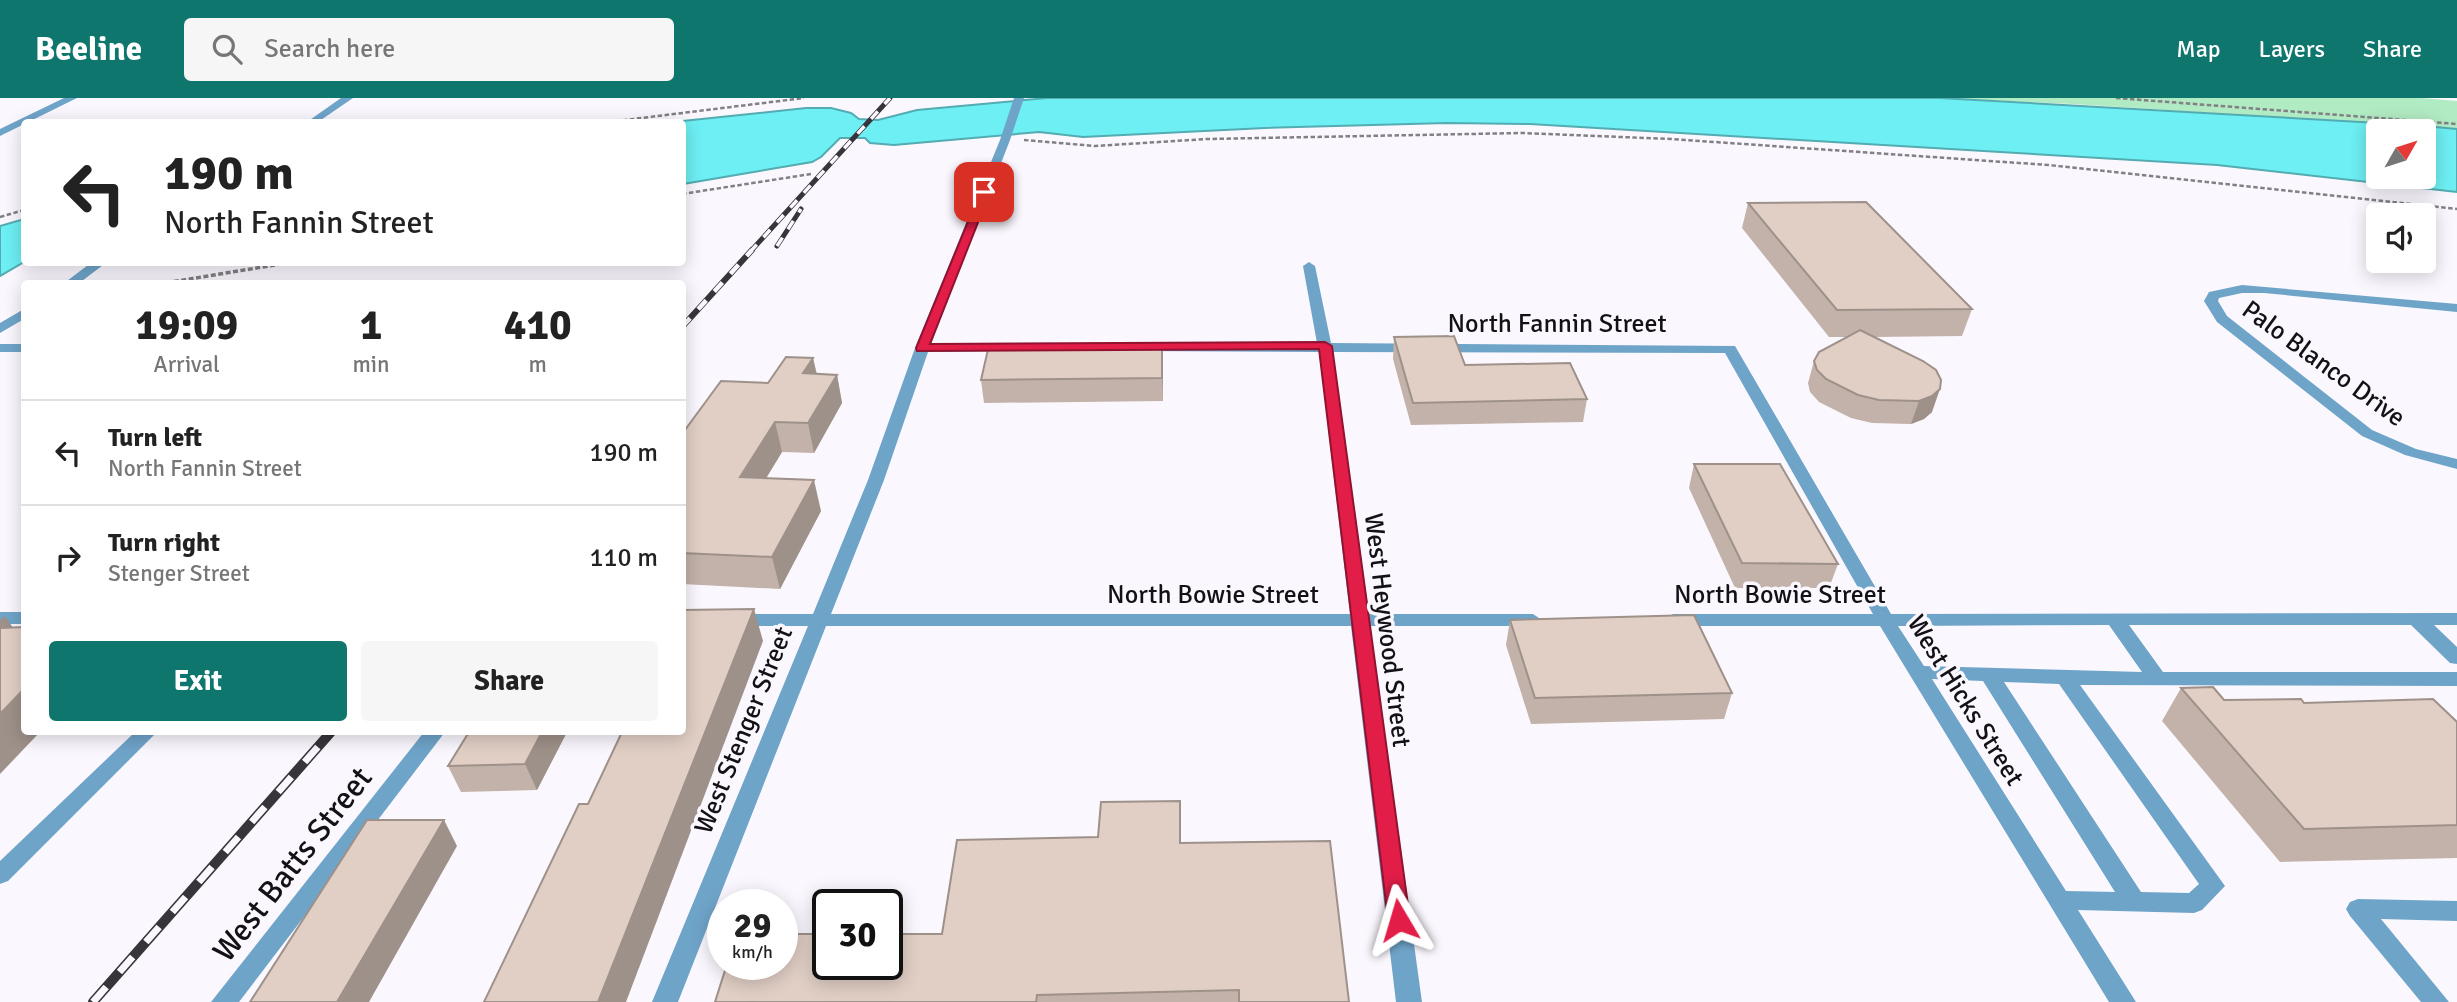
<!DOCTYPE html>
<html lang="en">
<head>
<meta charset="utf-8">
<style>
	:root { --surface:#fff; --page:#f6f6f6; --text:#222; --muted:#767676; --line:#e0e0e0; --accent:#0f766e }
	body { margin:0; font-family:Signika,sans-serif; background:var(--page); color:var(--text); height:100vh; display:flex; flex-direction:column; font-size:26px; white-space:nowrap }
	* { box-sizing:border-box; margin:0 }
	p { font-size:23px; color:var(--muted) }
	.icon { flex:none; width:38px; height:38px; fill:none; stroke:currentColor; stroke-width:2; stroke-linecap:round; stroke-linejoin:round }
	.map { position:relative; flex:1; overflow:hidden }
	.side { position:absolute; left:21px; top:182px; width:665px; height:455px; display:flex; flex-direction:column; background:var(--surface); border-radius:7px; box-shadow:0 4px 18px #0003 }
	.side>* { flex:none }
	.hud { position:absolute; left:21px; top:21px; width:665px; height:147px; border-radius:7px; box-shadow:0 4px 18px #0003; background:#fff; color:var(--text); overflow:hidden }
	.needle { width:46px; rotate:51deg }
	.fabs { position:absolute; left:2366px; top:21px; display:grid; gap:14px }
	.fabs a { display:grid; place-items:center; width:70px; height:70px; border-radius:7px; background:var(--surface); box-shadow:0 4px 18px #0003; font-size:35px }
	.speed { position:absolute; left:707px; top:791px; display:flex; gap:14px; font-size:35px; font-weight:700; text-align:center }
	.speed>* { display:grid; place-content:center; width:91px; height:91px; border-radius:50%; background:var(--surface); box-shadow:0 4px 18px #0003; line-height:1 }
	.speed small { font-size:18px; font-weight:400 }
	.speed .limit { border:4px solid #111; border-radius:10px; background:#fff; color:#111 }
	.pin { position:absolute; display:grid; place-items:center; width:60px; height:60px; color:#fff; margin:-30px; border-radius:14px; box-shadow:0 4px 10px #0006 }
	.me { position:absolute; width:77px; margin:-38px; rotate:353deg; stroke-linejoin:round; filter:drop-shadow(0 0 5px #0008) }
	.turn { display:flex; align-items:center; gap:24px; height:147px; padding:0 28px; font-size:32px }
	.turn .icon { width:91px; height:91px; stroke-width:2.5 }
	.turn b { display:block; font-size:49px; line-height:60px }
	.eta { display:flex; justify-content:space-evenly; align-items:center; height:119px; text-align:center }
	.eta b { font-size:42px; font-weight:800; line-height:49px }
	.primary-button { display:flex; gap:14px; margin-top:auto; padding:14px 28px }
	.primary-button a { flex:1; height:80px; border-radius:7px; background:var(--accent); color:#fff; font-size:28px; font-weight:800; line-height:80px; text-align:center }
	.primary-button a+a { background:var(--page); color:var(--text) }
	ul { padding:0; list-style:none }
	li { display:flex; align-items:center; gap:21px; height:105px; padding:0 28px; border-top:2px solid var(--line) }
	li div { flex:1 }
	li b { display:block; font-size:26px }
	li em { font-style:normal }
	header { display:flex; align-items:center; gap:42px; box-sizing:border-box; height:98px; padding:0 35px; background:var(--accent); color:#fff }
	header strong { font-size:33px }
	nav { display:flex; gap:38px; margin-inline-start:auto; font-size:24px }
	.search { width:490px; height:63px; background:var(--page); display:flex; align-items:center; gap:18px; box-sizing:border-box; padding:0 24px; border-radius:7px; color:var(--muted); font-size:26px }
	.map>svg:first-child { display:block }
	.green { fill:#b1ebc3 }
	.water { fill:#6deff3; stroke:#52acb1; stroke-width:2; fill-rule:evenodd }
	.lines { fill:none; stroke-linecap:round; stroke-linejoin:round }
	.path-far1 { stroke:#827f85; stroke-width:2.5; stroke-dasharray:4.5 2.5; stroke-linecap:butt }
	.path { stroke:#827f85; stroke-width:3.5; stroke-dasharray:5 2.5; stroke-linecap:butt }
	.minor { fill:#6fa4c9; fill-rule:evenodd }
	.rail-far2-casing { stroke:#37343a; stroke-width:5 }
	.rail-far1-casing { stroke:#37343a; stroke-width:6 }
	.rail-casing { stroke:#37343a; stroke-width:10 }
	.rail-far2 { stroke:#fbf7fe; stroke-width:3.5; stroke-dasharray:10; stroke-linecap:butt }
	.rail-far1 { stroke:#fbf7fe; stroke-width:4.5; stroke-dasharray:12; stroke-linecap:butt }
	.rail { stroke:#fbf7fe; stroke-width:7; stroke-dasharray:20; stroke-linecap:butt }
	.wall { fill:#c2b2a9 }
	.shaded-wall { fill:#9e918a }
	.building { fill:#e1cfc5; stroke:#9e918a; stroke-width:2 }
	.route { fill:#e11d48; stroke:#92132f; stroke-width:2 }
	.labels { text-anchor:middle; stroke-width:7; stroke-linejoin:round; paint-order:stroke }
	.street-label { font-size:26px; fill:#131016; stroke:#fbf7fe }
	.near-street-label { font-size:32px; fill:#131016; stroke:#fbf7fe }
</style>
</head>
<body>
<header>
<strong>Beeline</strong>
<div class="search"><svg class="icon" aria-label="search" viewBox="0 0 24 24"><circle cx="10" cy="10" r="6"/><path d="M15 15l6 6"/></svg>Search here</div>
<nav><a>Map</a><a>Layers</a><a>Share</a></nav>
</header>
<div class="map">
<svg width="2457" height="904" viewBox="0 0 2457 904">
	<rect width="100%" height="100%" fill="#fbf7fe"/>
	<path class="green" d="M1940,0h481l36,3v28l-384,-25z"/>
	<g class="water">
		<path d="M1047,0h893l473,27 44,4v63l-240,-27 -687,-41 -83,-1 -182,5 -182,9 -44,-5 -145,13 -24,-2 -5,-5h-25l-19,19 -9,5 -129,22 -1,-62h-9l133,-14h25l20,5 8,6 19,1 39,-10zM2378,33h46v46h-46z"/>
		<path d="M24,121v43l-24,14v-50z"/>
	</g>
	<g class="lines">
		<g class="path-far1">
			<path d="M2116,0l341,26"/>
			<path d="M609,24l195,-24"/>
			<path d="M1024,42l71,6 112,-7 315,-6 149,6 377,26 409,44"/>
			<path d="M682,96l129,-20"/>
			<path d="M0,119l24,-7"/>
		</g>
		<path class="path" d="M159,186l134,-22"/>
		<g class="minor">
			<path d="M64,0h13l-77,38v-7z"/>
			<path d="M341,0h12l-35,24h-11z"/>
			<path d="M1014,0h10l-14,42 -79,204 81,-1 7,4 -7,4 -84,1 -44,128 -53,134h519l-31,-262 -181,-1 -7,-4 7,-4h179l-14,-77 6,-4 6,4 16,77 404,3 156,268 566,-1v12h-23l23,22v17l-7,-1 -39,-38h-282l34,47h294v14l-377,-1 145,201 -23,24 -8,3 -116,-3 58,92h-27l-229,-376h-207l-9,-6 9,-6h200l-148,-261 -392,-1 36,262h164l9,6 -9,6h-163l52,376h-26l-45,-376h-525l-148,376h-26l156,-376h-73l-9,-6 9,-6h78l55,-134 47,-132 85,-208zM2109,527l33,47 -218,-6 -26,-40zM1932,581l51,2 132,211 -49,-1zM2004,584l55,2 140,200 -10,9 -48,-1z"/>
			<path d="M92,164h15l-29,22h-15z"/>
			<path d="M2242,187l215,19v8l-193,-19h-22l-23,5 -1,3 9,15 145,114 44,19 41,10v10l-52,-14 -43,-19 -145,-114 -13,-21 5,-9z"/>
			<path d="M24,211v10l-24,14v-10z"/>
			<rect x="0" y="246" width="24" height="8"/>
			<rect x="0" y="514" width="24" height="12"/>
			<path d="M135,634h22l-149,149 -8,3v-23z"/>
			<path d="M424,634h21l-206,270h-28z"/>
			<path d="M2358,801l99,2v20l-76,-2 68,83h-28l-71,-86 -4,-7 4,-7z"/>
		</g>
		<g class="rail-far2-casing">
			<g id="rail-far2">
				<path d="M777,148l24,-37"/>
				<path d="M750,154l140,-154"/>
			</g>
		</g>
		<g class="rail-far1-casing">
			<path id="rail-far1" d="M682,229l70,-77"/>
		</g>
		<g class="rail-casing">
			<path id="rail" d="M93,904l238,-270"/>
		</g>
		<use href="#rail-far2" class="rail-far2"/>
		<use href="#rail-far1" class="rail-far1"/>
		<use href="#rail" class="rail"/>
	</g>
	<g class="wall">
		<path d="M1748,105l224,106 -10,27 -88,1 58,75 -8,7 -13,5 -39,-1 -21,-5 -32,-16 -9,-10 -2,-9 6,-22 32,-24h-17l-87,-109z"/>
		<path d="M1394,239l71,28 122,34 -4,23 -172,3 -18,-66z"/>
		<path d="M1162,245l1,58 -179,2 -3,-23z"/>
		<path d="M813,260l4,16 20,1 5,28 -28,50 -32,-1 -16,26 55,33 -41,78 -98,-5v-150z"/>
		<path d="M1694,366l144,100 -9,24h-94l-46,-100z"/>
		<path d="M1510,522l222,73 -8,26 -193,5 -25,-79z"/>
		<path d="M2181,590l43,12 80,3 153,19v136l-177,4 -118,-141z"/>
		<path d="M567,634l-30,58 -76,2 -13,-26z"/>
		<path d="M1181,745l168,159h-634l227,-68z"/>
	</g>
	<g class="shaded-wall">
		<path d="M1162,245l1,22v36l-1,-23z"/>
		<path d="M813,260l6,28 -16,-13z"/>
		<path d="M837,277l5,28 -28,50 -6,-30z"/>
		<path d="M1940,291l-8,23 -8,7 -13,5 8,-23z"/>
		<path d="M775,324l7,30 -34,56 -8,-31z"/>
		<path d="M814,382l7,31 -41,78 -8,-32z"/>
		<path d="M754,511l9,32 -137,361h-28z"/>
		<path d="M5,518l19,28 -24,-4v-20z"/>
		<path d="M24,591v43h16l-40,42v-60z"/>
		<path d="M542,634h25l-30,58 -12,-26z"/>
		<path d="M444,722l13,26 -88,156h-32z"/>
	</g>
	<g class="building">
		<path d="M1866,104l106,107 -135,1 -89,-107z"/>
		<path d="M1860,232l63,31 13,9 5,10 -1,9 -8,7 -13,5 -40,-1 -21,-5 -32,-16 -9,-9 -3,-9 5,-9z"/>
		<path d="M1454,238l11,29 105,-2 17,36 -174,4 -19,-66z"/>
		<path d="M1162,245v35l-181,2 8,-35z"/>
		<path d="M786,259l27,1 -10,15 34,2 -29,48 -33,-1 -35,55 74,3 -42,77 -90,-4v-119l39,-53 47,2z"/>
		<path d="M1694,366h86l58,100 -96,-1z"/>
		<path d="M754,511l-156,393h-114l95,-198h9l34,-72h60v-122z"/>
		<path d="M1694,517l38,78 -197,5 -25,-78z"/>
		<path d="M24,529v62l-24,25v-86z"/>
		<path d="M2213,589l11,13 77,-1 3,4 129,-4 24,23v103l-153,4 -123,-141z"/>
		<path d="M469,634h73l-17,32 -77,2z"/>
		<path d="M1180,703v42l150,-2 19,161h-110v-12l-202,5 -1,7h-321l12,-38h55v-30h46v30h59v-30h55l15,-94 141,-3 3,-35z"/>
		<path d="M367,722h77l-107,182h-87z"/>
	</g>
	<path class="route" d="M981,92l9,2 -60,152 395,-2 7,4 78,574 -4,6 -7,3 -8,-3 -3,-6 -69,-571 -402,2 -1,-3z"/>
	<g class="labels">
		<g class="street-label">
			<text x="1557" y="234">North Fannin Street</text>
			<text transform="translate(2324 265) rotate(36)" y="9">Palo Blanco Drive</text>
			<text x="1213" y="505">North Bowie Street</text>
			<text x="1780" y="505">North Bowie Street</text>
			<text transform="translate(1388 532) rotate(83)" y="9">West Heywood Street</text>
			<text transform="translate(1966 602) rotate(58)" y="9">West Hicks Street</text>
			<text transform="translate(743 632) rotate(-68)" y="9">West Stenger Street</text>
		</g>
		<g class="near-street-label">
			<text transform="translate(292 766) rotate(-52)" y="11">West Batts Street</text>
		</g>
	</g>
</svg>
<div class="fabs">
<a><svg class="needle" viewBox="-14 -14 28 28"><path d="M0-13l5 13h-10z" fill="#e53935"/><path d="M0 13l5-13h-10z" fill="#767676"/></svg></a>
<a><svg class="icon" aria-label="sound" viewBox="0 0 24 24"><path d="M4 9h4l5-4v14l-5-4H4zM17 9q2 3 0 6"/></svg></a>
</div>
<div class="speed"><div>29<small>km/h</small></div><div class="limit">30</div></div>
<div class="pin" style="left:984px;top:94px;background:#d93025"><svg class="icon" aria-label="arrive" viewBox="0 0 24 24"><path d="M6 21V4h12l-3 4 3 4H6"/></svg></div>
<svg class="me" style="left:1399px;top:822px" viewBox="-20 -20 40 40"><path d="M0-17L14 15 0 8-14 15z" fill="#e11d48" stroke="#fff" stroke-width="4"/></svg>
<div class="hud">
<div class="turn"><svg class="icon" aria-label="left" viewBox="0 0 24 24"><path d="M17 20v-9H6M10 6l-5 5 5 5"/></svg><div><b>190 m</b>North Fannin Street</div></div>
</div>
<section class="side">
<div class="eta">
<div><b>19:09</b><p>Arrival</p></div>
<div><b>1</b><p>min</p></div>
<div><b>410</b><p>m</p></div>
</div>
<ul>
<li><svg class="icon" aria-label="left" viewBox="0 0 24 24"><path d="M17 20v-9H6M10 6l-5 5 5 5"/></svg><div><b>Turn left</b><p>North Fannin Street</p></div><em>190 m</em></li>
<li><svg class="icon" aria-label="right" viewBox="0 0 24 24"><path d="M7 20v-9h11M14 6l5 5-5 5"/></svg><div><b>Turn right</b><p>Stenger Street</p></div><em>110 m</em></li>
</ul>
<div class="primary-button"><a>Exit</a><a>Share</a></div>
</section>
</div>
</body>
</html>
